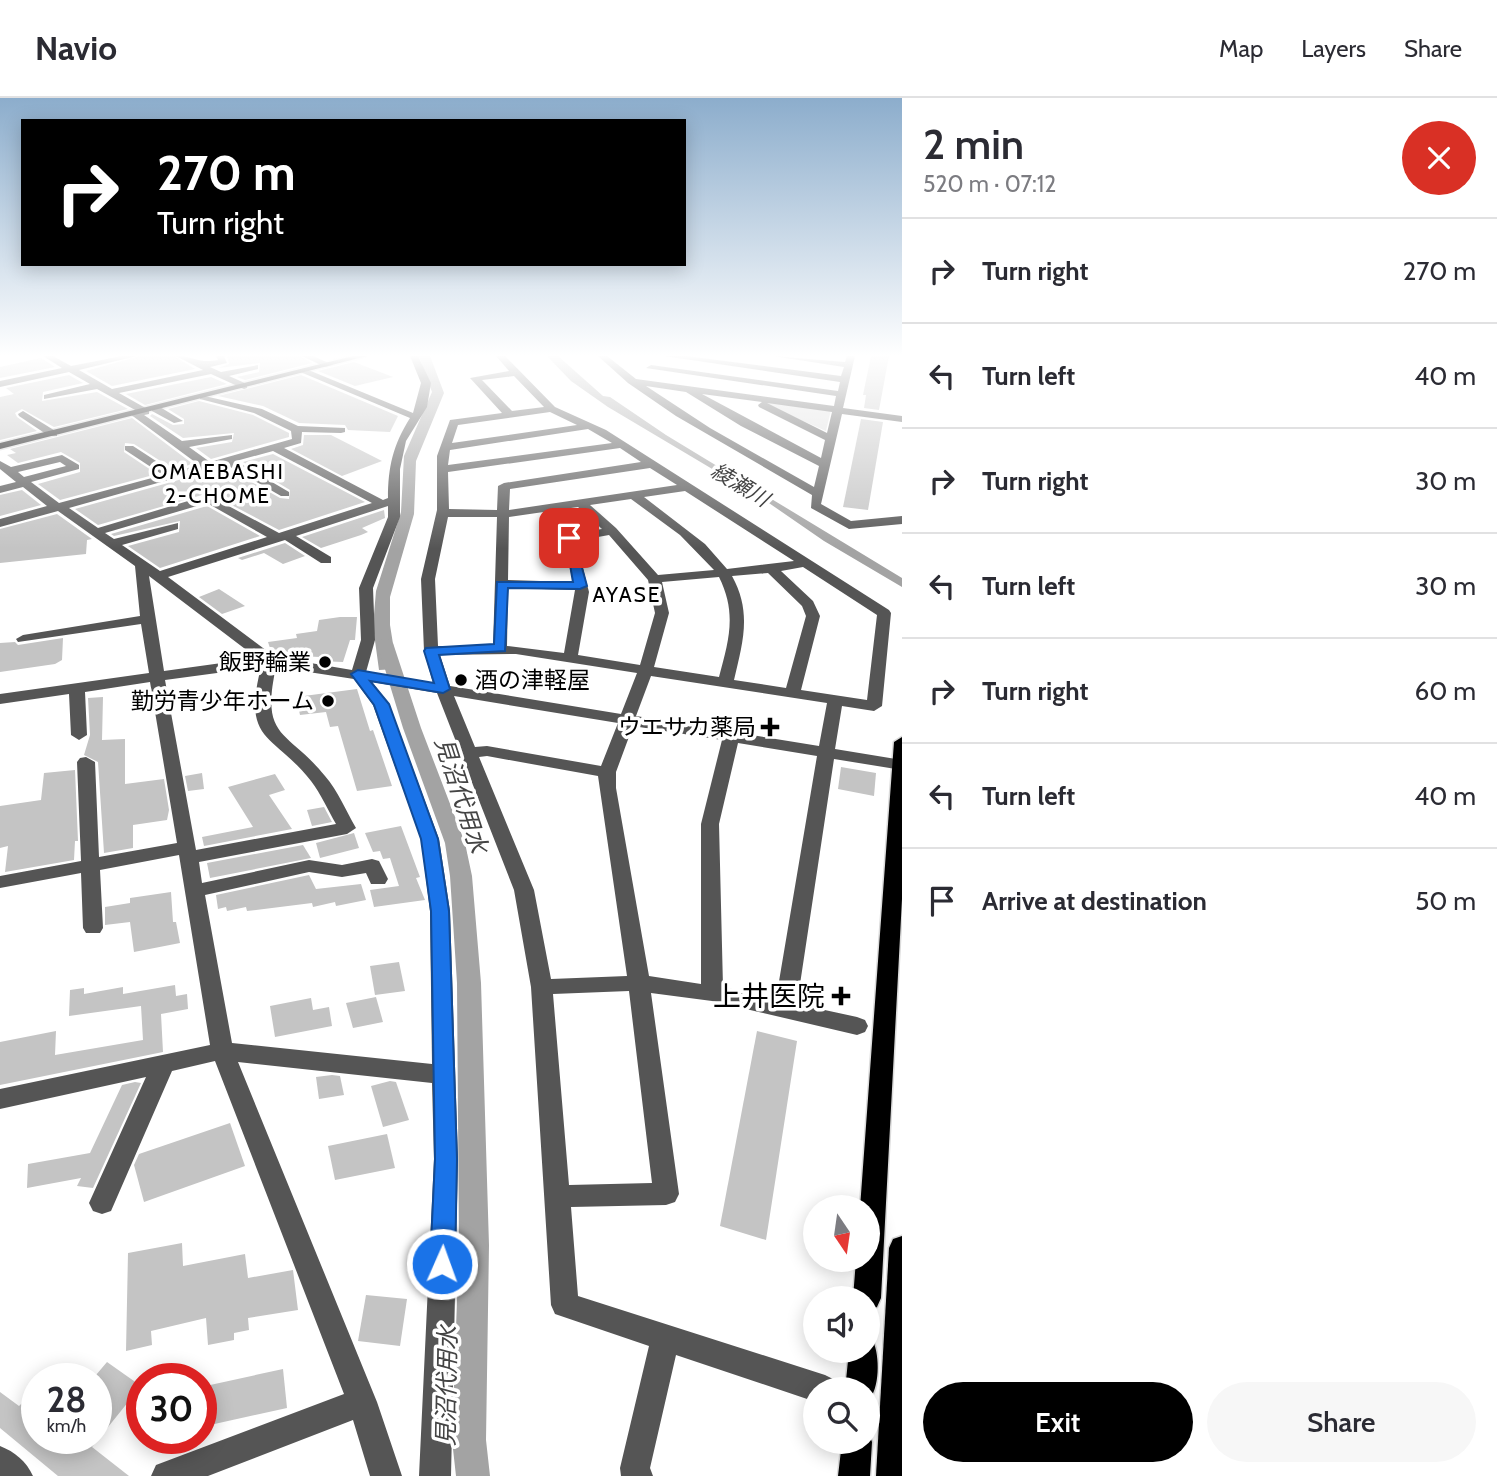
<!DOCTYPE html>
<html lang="en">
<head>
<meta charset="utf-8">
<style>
	:root { --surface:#fff; --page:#f7f7f7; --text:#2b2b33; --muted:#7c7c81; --line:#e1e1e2; --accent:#000 }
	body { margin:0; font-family:Cabin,"Noto Sans JP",sans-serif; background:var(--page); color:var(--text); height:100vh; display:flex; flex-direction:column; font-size:26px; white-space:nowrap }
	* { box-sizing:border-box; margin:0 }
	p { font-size:23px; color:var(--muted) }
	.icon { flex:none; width:38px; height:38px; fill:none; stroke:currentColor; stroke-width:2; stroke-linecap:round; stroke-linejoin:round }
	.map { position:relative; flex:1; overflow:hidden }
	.sheet { display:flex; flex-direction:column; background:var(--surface); width:595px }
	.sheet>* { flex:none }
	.top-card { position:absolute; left:21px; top:21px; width:665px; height:147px; border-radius:0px; box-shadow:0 4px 18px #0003; background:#000; color:#fff; overflow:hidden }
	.needle { width:46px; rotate:167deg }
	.controls { position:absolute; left:803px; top:1097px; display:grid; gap:14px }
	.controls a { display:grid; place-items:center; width:77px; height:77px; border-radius:50%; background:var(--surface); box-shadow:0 4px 18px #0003; font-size:35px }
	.speed { position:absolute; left:21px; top:1265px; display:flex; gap:14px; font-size:35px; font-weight:700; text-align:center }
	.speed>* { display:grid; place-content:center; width:91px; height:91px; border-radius:50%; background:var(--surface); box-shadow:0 4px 18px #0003; line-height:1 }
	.speed small { font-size:18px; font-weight:400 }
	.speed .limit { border:10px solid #d22; background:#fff; color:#111 }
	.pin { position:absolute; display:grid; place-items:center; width:60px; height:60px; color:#fff; margin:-30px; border-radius:14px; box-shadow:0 4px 10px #0006 }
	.me { position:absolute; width:77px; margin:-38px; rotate:2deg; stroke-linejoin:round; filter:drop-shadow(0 0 5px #0008) }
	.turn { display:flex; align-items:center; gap:24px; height:147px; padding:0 21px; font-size:32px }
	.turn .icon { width:91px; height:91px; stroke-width:2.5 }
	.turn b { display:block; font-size:49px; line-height:60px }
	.round { display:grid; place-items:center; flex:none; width:74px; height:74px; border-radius:37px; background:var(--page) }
	.head { display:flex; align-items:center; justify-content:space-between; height:119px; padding:0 21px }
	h1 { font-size:42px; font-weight:600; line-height:52px }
	.action { display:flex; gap:14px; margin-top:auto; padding:14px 21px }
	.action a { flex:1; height:80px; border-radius:42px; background:var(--accent); color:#fff; font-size:28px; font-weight:600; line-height:80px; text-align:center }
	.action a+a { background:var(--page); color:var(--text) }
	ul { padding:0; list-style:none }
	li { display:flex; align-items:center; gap:21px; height:105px; padding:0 21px; border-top:2px solid var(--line) }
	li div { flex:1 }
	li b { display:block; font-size:26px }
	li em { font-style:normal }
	header { display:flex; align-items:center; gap:42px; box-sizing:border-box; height:98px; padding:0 35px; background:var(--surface); border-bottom:2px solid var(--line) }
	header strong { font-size:33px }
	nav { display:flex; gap:38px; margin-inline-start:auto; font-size:24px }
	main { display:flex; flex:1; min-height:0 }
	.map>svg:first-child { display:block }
	.green { fill:#dcdcdc }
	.water { fill:#a3a3a3 }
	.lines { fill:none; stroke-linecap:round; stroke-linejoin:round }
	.canal { fill:#a3a3a3; fill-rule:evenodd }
	.building { fill:#c4c4c4 }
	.major-casing { stroke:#dbdbdb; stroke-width:3 }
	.minor { fill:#555; fill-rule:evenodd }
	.major { fill:#000; fill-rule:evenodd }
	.route { fill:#1a73e8; stroke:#114b97; stroke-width:2 }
	.poi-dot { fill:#000; stroke:#fff; stroke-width:2.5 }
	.labels { text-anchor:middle; stroke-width:7; stroke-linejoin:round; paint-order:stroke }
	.far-neighbourhood-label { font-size:21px; letter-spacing:2px; fill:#000; stroke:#fff }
	.far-water-label { font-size:21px; font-style:italic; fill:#444; stroke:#fff }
	.poi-label { font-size:23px; fill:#000; stroke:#fff; text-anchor:end }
	.water-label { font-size:24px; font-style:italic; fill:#444; stroke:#fff }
	.near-poi-label { font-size:28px; fill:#000; stroke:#fff; text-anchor:end }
</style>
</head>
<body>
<header>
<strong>Navio</strong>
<nav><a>Map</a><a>Layers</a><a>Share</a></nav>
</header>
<main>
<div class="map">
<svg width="902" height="1378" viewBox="0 0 902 1378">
	<rect width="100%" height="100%" fill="#fff"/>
	<path class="green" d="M766,303l65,9 -5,21 -66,-29z"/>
	<g class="water">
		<path d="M419,258h11l14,37 -28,68 -2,53 -24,83v28l7,44 -18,1 -6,-44 3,-35 25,-79 3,-56 28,-64z"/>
		<path d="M547,258h11l45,40 7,1 56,38 236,143v9l-78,-46 -58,-40 -158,-94 -37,-26z"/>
	</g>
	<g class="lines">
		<path class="canal" d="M385,540l8,5 28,85 44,115 7,33 9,107 8,262 -3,195 4,36h-34l-4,-36 7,-195 -2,-262 -7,-107 -5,-33 -42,-115 -26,-85z"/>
	</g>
	<g class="building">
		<path d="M140,258h34l21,13 -83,17 -26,-15z"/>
		<path d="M227,258h73l12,7 -67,17 -8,-3 22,-5 1,-9 -42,5 11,-4z"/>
		<path d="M871,258h18l-10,54 -15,-2 2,-13h-3z"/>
		<path d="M41,260l14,9 -55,11v-11z"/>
		<path d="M354,264l39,15 -38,9 -37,-15z"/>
		<path d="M69,277l14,8 -40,9 -1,9 55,-9 31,17 -74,18 -32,-18 -7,4 2,4 20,14 -37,9v-43l14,-3 -8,-6z"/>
		<path d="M301,277l97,41 -8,16 -42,-2 -3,-5 -46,-2 -36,-17 -45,-10z"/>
		<path d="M211,279l16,7 -82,21 -19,-11z"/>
		<path d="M199,303l54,14 36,18v4l-78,22 -15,-11 36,-6 2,-9 -51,5 -33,-22 2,-2 21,11 11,-1v-5l-16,-10z"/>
		<path d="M132,320l61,46 -20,5 -39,-25 -9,-1 -1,9 33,22 -97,26 -22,-16 42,-12v-9l-19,-11 -43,11 -11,-8 9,-2 -6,-4z"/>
		<path d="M861,321l22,3 -15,88 -25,-3z"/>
		<path d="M304,337h27l51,26 -40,15 -51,-27 12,-4z"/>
		<path d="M273,356l92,48 -86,28 -70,-37 -111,32 -23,-16 150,-42 55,31 9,1 1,-9 -47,-28z"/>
		<path d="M22,392l19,15 -41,11v-21z"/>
		<path d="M207,408l53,30 -100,32 -32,-22 51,-14 1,-11 -66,15 -3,-2z"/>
		<path d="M384,412l1,8 -23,10 6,4 -7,3 -40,13 -19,-11z"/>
		<path d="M57,416l35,25 -5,1 -1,14 -86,9v-34z"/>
		<path d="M285,445l20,13 -22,8 -19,-11 -22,7 -4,-2z"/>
		<path d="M219,491l26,17 -23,8 -23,-17z"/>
		<path d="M340,519h17l-2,23h-5l-7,22 -25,-1 2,-4 -42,-2 -7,-4 -3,-9 29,-4 -1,-4 21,-3 2,-11z"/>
		<path d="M63,540l-1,22 -7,4 -55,8v-29l15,-1 3,3z"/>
		<path d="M357,591l13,42 3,-1 19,56 -35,5 -19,-65 -8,1 -4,-15 -26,3 -4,-18z"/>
		<path d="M103,599l-1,43 23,-1v45l39,-5 5,31 -2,10 -34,5v23l-29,5 -6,-91 -14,-7 6,-20 -2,-37z"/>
		<path d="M841,669l35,6 -2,23 -36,-7z"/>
		<path d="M75,672l3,71h-3l-1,19 -69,12 3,-26 -8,2v-42l41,-6 3,-27z"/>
		<path d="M202,675l2,16 -16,2 -3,-15z"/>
		<path d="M275,676l10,16 -16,5 23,34 -88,17 -2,-9 51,-10 -25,-40z"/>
		<path d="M324,709l8,15 -20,4 -5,-16z"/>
		<path d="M401,728l19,51 -4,1 9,22 -51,7 -4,-17 29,-4 -9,-28 -7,1 -3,-8 -7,1 -8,-19z"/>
		<path d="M354,735l5,15 -39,10 -4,-15z"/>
		<path d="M303,747l8,13 -101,20 -3,-15z"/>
		<path d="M309,777l7,14 45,-5 5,16 -30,6 -1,-4 -22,5 -1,-4 -65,8 -1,-4 -19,4 -1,-4 -8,2 -2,-14z"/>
		<path d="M171,794l2,30h3l4,21 -46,9 -4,-30 -25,3v-18l25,-4v-5z"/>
		<path d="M399,864l6,29 -30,4 -5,-29z"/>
		<path d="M175,887l1,11 11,-2 1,15 -27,5 2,38 -163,33v-43l56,-11 -1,24 88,-15 -2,-34 -72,10 1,-26 14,-2v6l39,-7v7z"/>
		<path d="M376,899l7,25 -30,6 -7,-25z"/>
		<path d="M311,900l2,12 16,-3 3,19 -57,11 -5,-31z"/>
		<path d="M757,933l40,10 -31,199 -46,-14z"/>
		<path d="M332,977l8,1 4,19 -25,4 -3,-22z"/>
		<path d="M390,983l6,1 13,38 -26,7 -12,-41z"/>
		<path d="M135,984l6,1 -48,105 -16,-2 4,-8 -54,10 1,-24 62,-11 32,-68z"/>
		<path d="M230,1025l15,43 -101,36 -10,-37 5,-11z"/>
		<path d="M387,1036l8,34 -60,12 -7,-34z"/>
		<path d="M182,1145l1,23 62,-12 3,24 45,-8 5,40 -50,8 1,12 -15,3v7l-26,5 -2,-27 -55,13 1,14 -26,6 2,-98z"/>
		<path d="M366,1197l41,4 -7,47 -42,-5z"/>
		<path d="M107,1264l34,24 -49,61 37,29h-71l-58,-48v-36l19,14 6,-6 12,10v28h59v-63z"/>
		<path d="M283,1271l4,39 -86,19v-40z"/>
	</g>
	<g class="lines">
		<g class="major-casing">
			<g id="major">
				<path d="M353,258h14l-367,93v-6z"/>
				<path d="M902,639v162l-21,399 -4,9 -9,4v-13h-15l3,-38h12v-52h-8l34,-466z"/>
				<path d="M902,1138v240h-26l13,-228 4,-9z"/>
				<path d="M868,1241l5,2c7,15 7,48 -5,60v-11h-23l4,-39h19z"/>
				<path d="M868,1334l4,10 -2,34h-32l4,-34h26z"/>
			</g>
		</g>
		<g class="minor">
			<path d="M43,258h10l18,10 51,-10h15l-58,14 33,19 91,-19 -27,-14c17,0 23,8 42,4l-2,-4h8l3,7 -17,4 11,5 37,-7v4l-29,7 18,8v4l-3,1 -33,-15 -92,19 30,17v4l-5,1 38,26 50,-6v4l-43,8 21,15 82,-23 -1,-8 -37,-18 -54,-14v-4l62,14 36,17 47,2v4l-4,1 -39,-1 -1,11 -17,5 99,52 5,-2c0,-31 5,-53 22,-80l-112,-47 8,-2 107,44 8,-30 -11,-27h8l13,27 -4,24 -21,34 -6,28v48l-27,71 2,52 -9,32 67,11 -9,-32 -3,-72 16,-69v-54l13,-36 52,-7 -32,-35 39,-7 -13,-15h9l50,51 51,23 283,180 2,3 -9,93 -8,5 -32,-5 -7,43 67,11v10l-68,-11 -37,245 60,13 8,3 3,6 -3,6 -8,3 -145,-34 -61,-8 28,201 -4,8 -9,3 -95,2 7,89 247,79 10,5 5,10h-24v12l-140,-47 -26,113 3,8h-32l-1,-8 29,-122 -94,-32 -4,-9 -20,-318 -17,-97 -77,-197 -65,-11 17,22 50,135 11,72 8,248 -7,317h-32l15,-317 -2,-76 -194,-21 139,340 25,74h-32l-17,-56 -145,56h-57l5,-11 188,-71 -129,-333 -43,10 -61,140 -9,3 -9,-3 -4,-8 57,-126 -146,32v-20l210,-44 -31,-190 -79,15 3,58 -3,5h-14l-3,-5 -2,-55 -81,15v-12l81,-15 -4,-99 3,-4 6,-1 9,5 4,95 78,-14 -27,-161 -65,10 2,43 -8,5 -8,-5 -2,-41 -69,10v-10l149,-21 -8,-49 -123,18 -2,-3 7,-4 117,-19 -5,-50 -77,-55 -58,16v-8l47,-13 -24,-19 -23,6v-7l16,-4 -16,-13v-8l11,6 51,-12 17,10v4l-48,13 28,21 104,-28 -38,-25v-4h8l40,26 26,-7 -69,-51 7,-3 -40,-22 -53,10v-4l46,-11 -21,-12 -69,15v-6l62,-13zM514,278l30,31 -32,4 -30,-31zM550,314l27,13 -125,18 6,-18zM588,331l24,14 -164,22 2,-15zM620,350l21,14 -137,21 -6,3 -1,24 -48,-1 -1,-37zM273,353l99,52 -93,30 -71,-38 -110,33 -29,-20 156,-44 56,32h8v-4l-53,-31zM60,364l6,4 -42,11 -6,-5zM650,370l27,17 -168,25 1,-21zM685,393l109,70 -67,8 -22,-25 -61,-47zM631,401l49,36 34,35 -56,5 -42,-47 -26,-23zM207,405l60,34 -107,34 -38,-26 56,-16v-6l-64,16 -9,-6zM388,408v11l-29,71 2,52 -9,30 -77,-13 -107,-80 117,-37 36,23h10v-6l-35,-21zM578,409l24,22 -33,5 -6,4 10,44 -65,-2 1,-63zM448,419h49l-4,129h-55l-3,-67zM609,437l39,45 7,33 -15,52 -62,-10 11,-63 -13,-51zM803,469l74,48 -10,85 -66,-10 19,-74 -7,-15 -32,-30zM768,475l34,33 4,10 -20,72 -52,-8c9,-38 18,-68 -2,-104zM149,478l108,82 -93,13zM719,479c18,36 10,63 0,100l-65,-10 15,-54 -7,-31zM508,490l67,2 -11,63 -57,-7zM516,556l121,19 -16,41 -171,-28 -10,-31zM261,569c-19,76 11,65 50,114 10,13 17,29 25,43l-140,26 -31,-170zM276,569l78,12 19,26 48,134 9,72 2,153 -200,-21 -27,-148 104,-23 33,5 24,-4 5,11h14l3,-5 -9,-18 -7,-2 -30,6 -33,-5 -107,23 -3,-21 148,-28 9,-6c-10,-17 -18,-37 -31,-52 -38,-47 -65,-36 -49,-109zM651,578l176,27 -8,43 -183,-30zM454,598l164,27 -17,43 -114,-20 -12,1zM633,628l89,14 -21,84v160l-52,-8 -33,-188v-16zM738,645l79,13 -41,243 -53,-12 -4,-163zM487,658l111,20 29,200 -76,3 -17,-89 -55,-133zM629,893l23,192 -83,2 -16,-191z"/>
			<path d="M302,258h11l20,9 -8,2z"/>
			<path d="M598,258h9l29,23 198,27 2,-10 -190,-28 5,-3 187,26 2,-9 -176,-26h22l155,20 3,-9 -71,-11 72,6 2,-6h8l-12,52 59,8v6l-60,-8 -21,90 30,17 51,-5v8l-53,5 -38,-21 1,-13 -136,-79 -48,-33zM646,288l40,6 55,34 78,40 -5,21 -104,-59zM702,296l60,8 -4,3 1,2 66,33 -4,18zM767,305l65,9 -5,21z"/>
			<path d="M152,309h8l23,14 -9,2 -22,-12z"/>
			<path d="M23,313l34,21v4h-8l-30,-20 -1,-2z"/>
			<path d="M0,1348c15,6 26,15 33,30h-33z"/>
		</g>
		<use href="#major" class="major"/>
	</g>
	<linearGradient id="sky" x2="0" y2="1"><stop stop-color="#8cadcc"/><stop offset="0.57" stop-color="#fff"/><stop offset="1" stop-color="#fff" stop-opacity="0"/></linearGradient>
	<rect width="902" height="451" fill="url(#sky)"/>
	<path class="route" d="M565,438l9,2 13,48 -7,3 -72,-1 -3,63 -66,4 11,34 -7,4 -73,-12 19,23 49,135 11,72 8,248 -2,105 -4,8 -9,4 -8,-4 -4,-8 5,-105 -4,-248 -10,-72 -47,-134 -23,-31 7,-4 76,13 -10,-32 2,-3 68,-4 3,-62h76z"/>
	<g class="poi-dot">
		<circle cx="325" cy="564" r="7"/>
		<circle cx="461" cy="582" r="7"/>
		<circle cx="328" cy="603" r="7"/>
		<path d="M766.5 618.5h7v7h7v7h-7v7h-7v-7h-7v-7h7z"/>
		<path d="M837.5 887.5h7v7h7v7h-7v7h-7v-7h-7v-7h7z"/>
	</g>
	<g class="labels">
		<g class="far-neighbourhood-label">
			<text x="218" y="381">OMAEBASHI<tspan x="218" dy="24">2-CHOME</tspan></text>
			<text x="627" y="504">AYASE</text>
		</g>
		<g class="far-water-label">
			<text transform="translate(740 387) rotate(31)" y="7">綾瀬川</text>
		</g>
		<g class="poi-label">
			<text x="311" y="572">飯野輪業</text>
			<text x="475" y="590" text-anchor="start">酒の津軽屋</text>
			<text x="314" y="611">勤労青少年ホーム</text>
			<text x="756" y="637">ウエサカ薬局</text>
		</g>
		<g class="water-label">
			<text transform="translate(461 697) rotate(72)" y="8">見沼代用水</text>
			<text transform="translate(447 1288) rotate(-89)" y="8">見沼代用水</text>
		</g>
		<g class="near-poi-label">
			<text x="825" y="908">上井医院</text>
		</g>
	</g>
</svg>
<div class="controls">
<a><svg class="needle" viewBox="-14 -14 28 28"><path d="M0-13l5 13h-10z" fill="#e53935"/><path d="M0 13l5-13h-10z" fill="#7c7c81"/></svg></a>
<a><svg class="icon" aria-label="sound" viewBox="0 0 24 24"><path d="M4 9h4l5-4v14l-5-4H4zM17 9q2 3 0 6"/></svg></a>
<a><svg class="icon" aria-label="search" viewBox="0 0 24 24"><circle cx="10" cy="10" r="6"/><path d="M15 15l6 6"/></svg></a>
</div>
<div class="speed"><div>28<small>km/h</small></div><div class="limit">30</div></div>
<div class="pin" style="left:569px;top:440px;background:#d93025"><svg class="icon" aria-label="arrive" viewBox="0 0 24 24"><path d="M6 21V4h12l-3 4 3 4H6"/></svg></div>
<svg class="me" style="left:442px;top:1166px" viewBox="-20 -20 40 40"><circle r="17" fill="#1a73e8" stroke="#fff" stroke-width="3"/><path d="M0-11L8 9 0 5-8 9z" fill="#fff"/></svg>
<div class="top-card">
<div class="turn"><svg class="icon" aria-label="right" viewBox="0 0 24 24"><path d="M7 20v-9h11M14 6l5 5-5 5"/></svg><div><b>270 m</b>Turn right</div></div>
</div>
</div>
<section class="sheet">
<div class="head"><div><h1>2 min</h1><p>520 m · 07:12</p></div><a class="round" style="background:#d93025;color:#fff"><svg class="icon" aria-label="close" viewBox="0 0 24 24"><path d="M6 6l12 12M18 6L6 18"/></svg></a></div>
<ul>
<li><svg class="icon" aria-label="right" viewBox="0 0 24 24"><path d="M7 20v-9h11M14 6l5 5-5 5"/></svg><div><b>Turn right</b></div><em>270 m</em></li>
<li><svg class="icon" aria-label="left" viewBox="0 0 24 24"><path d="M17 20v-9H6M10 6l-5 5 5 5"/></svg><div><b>Turn left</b></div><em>40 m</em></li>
<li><svg class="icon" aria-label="right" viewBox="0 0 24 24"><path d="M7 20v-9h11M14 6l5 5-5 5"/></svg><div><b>Turn right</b></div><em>30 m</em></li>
<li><svg class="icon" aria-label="left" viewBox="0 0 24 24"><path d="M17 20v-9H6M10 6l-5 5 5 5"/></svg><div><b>Turn left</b></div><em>30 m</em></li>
<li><svg class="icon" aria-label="right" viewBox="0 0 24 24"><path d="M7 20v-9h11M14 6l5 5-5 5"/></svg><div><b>Turn right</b></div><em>60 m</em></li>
<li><svg class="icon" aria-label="left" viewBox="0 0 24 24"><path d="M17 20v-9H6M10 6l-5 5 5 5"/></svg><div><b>Turn left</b></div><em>40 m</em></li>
<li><svg class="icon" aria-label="arrive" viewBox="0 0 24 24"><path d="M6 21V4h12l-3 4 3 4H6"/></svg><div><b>Arrive at destination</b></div><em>50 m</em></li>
</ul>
<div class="action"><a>Exit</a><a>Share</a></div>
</section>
</main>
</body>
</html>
